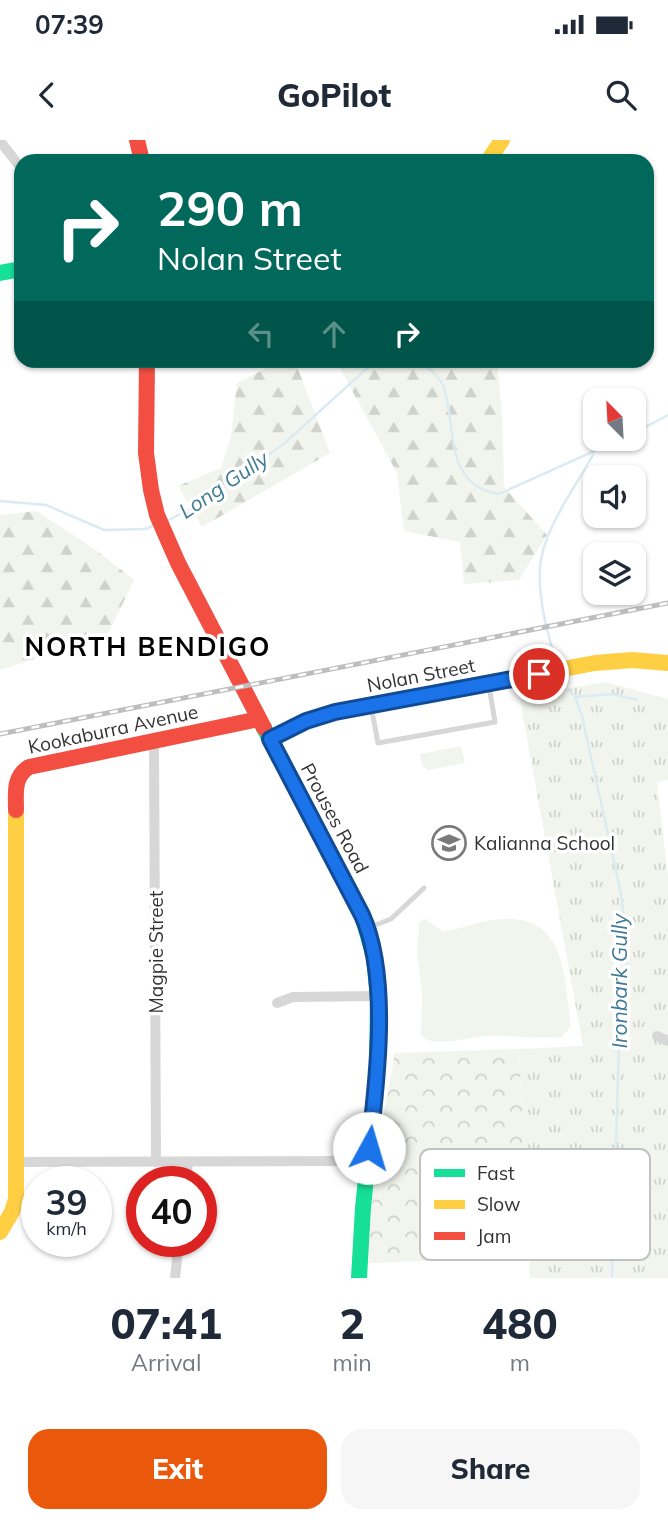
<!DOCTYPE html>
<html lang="en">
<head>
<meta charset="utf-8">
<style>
	:root { --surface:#fff; --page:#f6f6f7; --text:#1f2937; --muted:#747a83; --accent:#ea580c }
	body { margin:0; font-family:Mulish,sans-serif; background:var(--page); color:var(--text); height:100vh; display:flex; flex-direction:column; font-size:26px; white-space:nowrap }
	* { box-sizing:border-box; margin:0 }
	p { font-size:23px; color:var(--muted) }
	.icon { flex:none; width:38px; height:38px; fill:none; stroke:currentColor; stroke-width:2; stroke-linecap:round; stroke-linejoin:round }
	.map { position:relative; height:1138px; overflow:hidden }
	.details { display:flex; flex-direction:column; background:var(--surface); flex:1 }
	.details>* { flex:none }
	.guide { position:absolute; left:14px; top:14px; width:640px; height:214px; border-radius:21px; box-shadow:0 2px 5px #0004; background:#00695c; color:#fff; overflow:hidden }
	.needle { width:46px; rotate:336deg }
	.buttons { position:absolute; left:583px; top:248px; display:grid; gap:14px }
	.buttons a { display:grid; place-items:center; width:63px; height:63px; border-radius:14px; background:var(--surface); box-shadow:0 2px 5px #0004; font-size:35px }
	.speed { position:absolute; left:21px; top:1026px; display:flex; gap:14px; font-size:35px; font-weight:700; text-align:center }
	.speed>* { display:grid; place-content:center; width:91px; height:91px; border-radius:50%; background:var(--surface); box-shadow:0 2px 5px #0004; line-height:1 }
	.speed small { font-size:18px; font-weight:400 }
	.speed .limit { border:10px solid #d22; background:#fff; color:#111 }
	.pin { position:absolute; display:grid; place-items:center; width:60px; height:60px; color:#fff; margin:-30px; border:4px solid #fff; border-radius:50%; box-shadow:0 2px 7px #0007 }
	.me { position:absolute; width:77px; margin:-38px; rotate:6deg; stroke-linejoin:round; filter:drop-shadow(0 0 5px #0008) }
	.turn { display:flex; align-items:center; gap:24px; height:147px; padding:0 28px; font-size:32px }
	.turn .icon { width:91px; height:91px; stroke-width:2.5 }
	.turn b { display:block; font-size:49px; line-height:60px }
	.lanes { display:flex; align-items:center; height:66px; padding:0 28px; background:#0003; justify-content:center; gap:35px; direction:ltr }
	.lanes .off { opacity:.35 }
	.eta { display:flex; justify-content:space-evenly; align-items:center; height:119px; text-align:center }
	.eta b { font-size:42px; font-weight:800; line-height:49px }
	.cta { display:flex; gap:14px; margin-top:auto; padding:14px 28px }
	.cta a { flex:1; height:80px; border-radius:21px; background:var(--accent); color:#fff; font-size:28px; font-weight:800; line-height:80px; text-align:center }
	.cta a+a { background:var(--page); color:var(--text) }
	.status { display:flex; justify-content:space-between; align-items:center; height:49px; padding:0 35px; background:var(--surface); direction:ltr }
	.status svg { height:19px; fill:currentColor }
	header { display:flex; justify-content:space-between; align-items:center; height:91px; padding:0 28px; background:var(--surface); font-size:32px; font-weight:800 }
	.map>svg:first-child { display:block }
	.grass { fill:url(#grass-tufts) }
	.forest { fill:url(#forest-firs) }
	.park { fill:url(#park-crowns) }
	.garden { fill:#f2f5ed }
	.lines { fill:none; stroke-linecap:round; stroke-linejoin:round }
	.stream { stroke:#dbebf2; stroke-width:2.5 }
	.lane { stroke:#d7d7d7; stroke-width:5 }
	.street { stroke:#d7d7d7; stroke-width:10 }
	.fast { stroke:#16e098; stroke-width:16 }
	.slow { stroke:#ffcf43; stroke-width:16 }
	.jam { stroke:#f24e42; stroke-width:16 }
	.rail-casing { stroke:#bebebe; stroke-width:5 }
	.rail { stroke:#fff; stroke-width:2.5; stroke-dasharray:8; stroke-linecap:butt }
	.route-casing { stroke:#114b97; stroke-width:18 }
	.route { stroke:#1a73e8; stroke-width:12 }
	.labels { text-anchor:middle; stroke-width:7; stroke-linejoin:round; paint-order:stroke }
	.street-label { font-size:19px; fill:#333; stroke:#fff }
	.poi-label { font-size:19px; fill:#333; stroke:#fff; text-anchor:start }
	.water-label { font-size:21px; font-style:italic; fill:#3f7a97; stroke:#fff }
	.district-label { font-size:26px; font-weight:bold; letter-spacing:2px; fill:#000; stroke:#fff }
	.key { fill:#fff; stroke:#c2c2c2; stroke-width:2 }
	.key-label { font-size:19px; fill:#333 }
</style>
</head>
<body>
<div class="status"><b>07:39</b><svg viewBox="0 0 49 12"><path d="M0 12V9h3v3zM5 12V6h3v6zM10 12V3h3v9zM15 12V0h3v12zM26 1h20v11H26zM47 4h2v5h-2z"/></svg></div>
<header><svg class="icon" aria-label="back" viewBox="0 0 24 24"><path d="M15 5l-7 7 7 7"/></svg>GoPilot<svg class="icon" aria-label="search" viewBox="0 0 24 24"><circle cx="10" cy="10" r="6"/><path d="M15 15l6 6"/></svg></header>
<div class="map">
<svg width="668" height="1138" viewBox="0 0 668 1138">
	<defs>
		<pattern id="grass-tufts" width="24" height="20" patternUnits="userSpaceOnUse" patternTransform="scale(1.75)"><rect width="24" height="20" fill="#f2f5ed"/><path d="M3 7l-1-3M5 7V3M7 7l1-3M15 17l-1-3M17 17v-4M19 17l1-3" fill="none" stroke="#d0d2cc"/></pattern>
		<pattern id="forest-firs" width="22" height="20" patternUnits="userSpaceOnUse" patternTransform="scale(1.75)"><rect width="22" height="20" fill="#f2f5ed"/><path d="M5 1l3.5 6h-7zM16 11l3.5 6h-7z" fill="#d0d2cc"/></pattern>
		<pattern id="park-crowns" width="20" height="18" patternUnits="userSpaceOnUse" patternTransform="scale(1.75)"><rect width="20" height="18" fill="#f2f5ed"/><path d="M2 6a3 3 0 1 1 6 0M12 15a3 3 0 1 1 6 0" fill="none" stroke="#d0d2cc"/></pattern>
	</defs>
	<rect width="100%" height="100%" fill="#fff"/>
	<path class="grass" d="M605,542l63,17v81l-11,2 11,94v402h-138l-11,-229 64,-3 -63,-346 27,-8z"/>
	<g class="forest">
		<path d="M283,220l12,1 35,92 -128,74 -24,-41 43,-18 10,-31 6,-54z"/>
		<path d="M336,221h161l5,54 2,72 43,48 -28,45 -55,4 -4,-42 -56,-11 -7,-58z"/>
		<path d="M37,371l59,39 38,30 -27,56 -107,34v-155z"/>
	</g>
	<path class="park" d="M519,909l10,208 -160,6c1,-54 8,-109 17,-162 3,-17 7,-29 8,-48z"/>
	<g class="garden">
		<path d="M461,606l4,17 -37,7 -6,-5 -2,-11z"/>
		<path d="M425,779l19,13c18,-4 39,-12 58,-13 65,-4 62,60 69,107l-9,11c-26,2 -52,-2 -78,-1 -15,1 -54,13 -63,-1l1,-43 -5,-40 2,-30z"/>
	</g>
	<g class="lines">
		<g class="stream">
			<path d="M418,220c10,8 22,16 26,28 13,40 -1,97 55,106l122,-55"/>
			<path d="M634,293l34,-18"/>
			<path d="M0,361l46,4 58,25 42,-1 9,-4"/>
			<path d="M165,382l47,-25 74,-55 79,-72 14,-10"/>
			<path d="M553,511c-8,-26 -15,-58 -13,-85 4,-38 35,-78 53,-111"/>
			<path d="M569,550l6,7 7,19 38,173 5,34 2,40 -8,80 -7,235"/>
			<path d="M575,557l37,-3 25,6"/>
		</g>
		<g class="lane">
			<path d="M371,566l7,37 117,-21 -6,-36"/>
			<path d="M368,788l23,-9 33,-31"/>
		</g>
		<g class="street">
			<path d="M0,1l21,27"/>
			<path d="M154,602l2,420"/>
			<path d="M277,863l16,-6 84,-1"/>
			<path d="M657,896l11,5"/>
			<path d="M16,1022l352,-1"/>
			<path d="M186,1041l2,-19"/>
			<path d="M175,1138l4,-37"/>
		</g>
		<g class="fast">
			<path d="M0,133l21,-4"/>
			<path d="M264,588l98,187 12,42 4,42 -1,70 -14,139 -4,70"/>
		</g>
		<g class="slow">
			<path d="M488,21l14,-21"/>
			<path d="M270,599l36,-18 29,-9 260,-49 37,-3 36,3"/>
			<path d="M0,1092l12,-20 4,-13v-389"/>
		</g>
		<g class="jam">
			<path d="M137,0l5,21"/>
			<path d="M147,220l-1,93 5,37 6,25 21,48 86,165"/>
			<path d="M16,670c0,-17 -3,-33 13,-43l230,-48"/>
		</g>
		<g class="rail-casing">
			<path id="rail" d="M0,594l668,-131"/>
		</g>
		<use href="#rail" class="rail"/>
	</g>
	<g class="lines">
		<g class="route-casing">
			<path id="route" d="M369,1008c8,-66 21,-172 -7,-233l-92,-176 36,-18 29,-9 204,-38"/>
		</g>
		<use href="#route" class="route"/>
	</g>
	<defs>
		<g id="school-ring" transform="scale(1.75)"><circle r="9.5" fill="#fff" stroke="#7a7a7a" stroke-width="1.5"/><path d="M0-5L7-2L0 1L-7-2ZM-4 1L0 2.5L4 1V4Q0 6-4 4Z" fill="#7a7a7a"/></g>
	</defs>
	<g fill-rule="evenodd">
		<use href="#school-ring" x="449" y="703"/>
	</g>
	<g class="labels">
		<g class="street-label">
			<text transform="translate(421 535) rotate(-11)" y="7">Nolan Street</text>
			<text transform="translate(113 589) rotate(-12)" y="7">Kookaburra Avenue</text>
			<text transform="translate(335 678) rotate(62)" y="7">Prouses Road</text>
			<text transform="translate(156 812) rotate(-90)" y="7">Magpie Street</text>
		</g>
		<g class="poi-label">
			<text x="474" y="710">Kalianna School</text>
		</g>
		<g class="water-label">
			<text transform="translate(224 345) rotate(-34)" y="7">Long Gully</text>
			<text transform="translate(620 841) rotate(-90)" y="7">Ironbark Gully</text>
		</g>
		<g class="district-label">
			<text x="148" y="516">NORTH BENDIGO</text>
		</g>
	</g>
	<rect x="420" y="1009" width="230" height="111" rx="10" class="key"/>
	<rect x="434" y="1029" width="31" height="8" fill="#16e098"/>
	<rect x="434" y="1060" width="31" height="9" fill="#ffcf43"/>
	<rect x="434" y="1092" width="31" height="8" fill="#f24e42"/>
	<g class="key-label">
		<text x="477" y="1040">Fast</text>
		<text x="477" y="1071">Slow</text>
		<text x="477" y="1103">Jam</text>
	</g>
</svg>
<div class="buttons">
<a><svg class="needle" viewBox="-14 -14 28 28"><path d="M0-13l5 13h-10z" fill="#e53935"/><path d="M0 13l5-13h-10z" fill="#747a83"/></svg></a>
<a><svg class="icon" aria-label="sound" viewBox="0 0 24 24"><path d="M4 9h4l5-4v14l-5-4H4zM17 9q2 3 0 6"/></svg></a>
<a><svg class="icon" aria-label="layers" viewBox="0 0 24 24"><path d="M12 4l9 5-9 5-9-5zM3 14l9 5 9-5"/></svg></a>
</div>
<div class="speed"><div>39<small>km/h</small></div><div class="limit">40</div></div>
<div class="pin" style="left:539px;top:534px;background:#d93025"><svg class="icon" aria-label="arrive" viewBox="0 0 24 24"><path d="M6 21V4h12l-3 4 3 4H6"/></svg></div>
<svg class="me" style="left:369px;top:1008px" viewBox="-20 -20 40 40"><circle r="19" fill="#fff"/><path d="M0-13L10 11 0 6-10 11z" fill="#1a73e8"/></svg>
<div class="guide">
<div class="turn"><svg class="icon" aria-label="right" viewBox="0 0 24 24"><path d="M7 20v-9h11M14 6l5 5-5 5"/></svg><div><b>290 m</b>Nolan Street</div></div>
<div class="lanes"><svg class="icon off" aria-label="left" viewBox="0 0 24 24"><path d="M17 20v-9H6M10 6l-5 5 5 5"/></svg><svg class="icon off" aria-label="ahead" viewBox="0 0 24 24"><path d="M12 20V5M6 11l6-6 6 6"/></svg><svg class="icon" aria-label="right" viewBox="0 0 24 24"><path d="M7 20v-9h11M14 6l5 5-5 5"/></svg></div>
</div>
</div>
<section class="details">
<div class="eta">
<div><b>07:41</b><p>Arrival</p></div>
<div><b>2</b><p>min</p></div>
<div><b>480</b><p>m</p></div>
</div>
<div class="cta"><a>Exit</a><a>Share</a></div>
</section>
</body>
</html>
